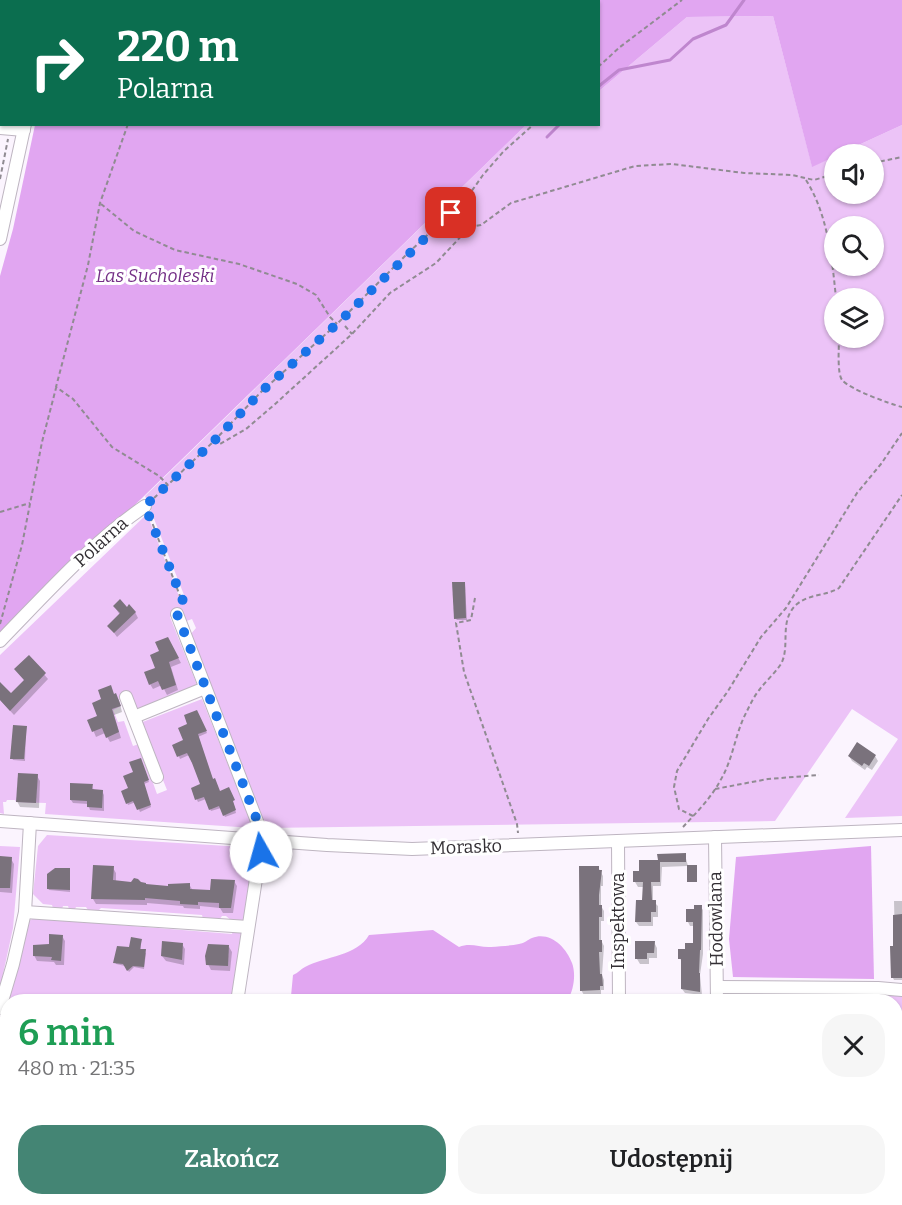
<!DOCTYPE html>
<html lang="pl">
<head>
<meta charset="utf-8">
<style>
	:root { --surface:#fff; --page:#f6f6f6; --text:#202124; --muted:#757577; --accent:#448574 }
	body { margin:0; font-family:Bitter,serif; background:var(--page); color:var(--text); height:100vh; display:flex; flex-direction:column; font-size:22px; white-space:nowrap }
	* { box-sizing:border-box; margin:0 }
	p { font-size:20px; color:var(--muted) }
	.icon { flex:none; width:33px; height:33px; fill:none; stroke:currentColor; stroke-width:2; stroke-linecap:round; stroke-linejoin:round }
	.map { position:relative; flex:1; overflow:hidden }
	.details { position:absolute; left:0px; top:994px; width:903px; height:212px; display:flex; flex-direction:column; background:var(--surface); border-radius:24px 24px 0 0; box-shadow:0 2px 4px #0004 }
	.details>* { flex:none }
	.hud { position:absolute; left:0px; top:0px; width:600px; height:126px; box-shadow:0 2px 4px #0004; background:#0b6e4f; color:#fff; overflow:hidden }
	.tools { position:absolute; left:824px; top:144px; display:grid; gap:12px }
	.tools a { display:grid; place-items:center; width:60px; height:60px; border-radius:50%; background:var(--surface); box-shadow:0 2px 4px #0004; font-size:30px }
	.pin { position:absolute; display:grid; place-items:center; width:51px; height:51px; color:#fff; margin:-26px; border-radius:12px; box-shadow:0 3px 9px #0006 }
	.me { position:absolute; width:66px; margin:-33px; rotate:353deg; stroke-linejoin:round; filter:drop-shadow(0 0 4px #0008) }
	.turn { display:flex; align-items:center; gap:21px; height:126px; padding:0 18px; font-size:27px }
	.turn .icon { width:78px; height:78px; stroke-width:2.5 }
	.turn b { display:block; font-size:42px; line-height:51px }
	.round { display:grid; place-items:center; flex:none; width:63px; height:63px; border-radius:24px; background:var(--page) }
	.overview { display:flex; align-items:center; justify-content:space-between; height:102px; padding:0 18px }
	h1 { font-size:36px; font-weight:600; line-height:45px; color:#1e9e55 }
	.cta { display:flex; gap:12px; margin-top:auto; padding:12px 18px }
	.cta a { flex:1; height:69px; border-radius:24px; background:var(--accent); color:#fff; font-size:24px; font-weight:600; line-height:69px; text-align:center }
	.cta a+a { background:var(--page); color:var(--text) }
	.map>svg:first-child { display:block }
	.green { fill:#ecc3f7; fill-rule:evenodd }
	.forest { fill:#e1a6f1 }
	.shadow { fill:#0003 }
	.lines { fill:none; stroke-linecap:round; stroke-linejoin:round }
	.stream { stroke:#bf86ce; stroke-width:3 }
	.building { fill:#7a727c }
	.minor-casing { stroke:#beb5c1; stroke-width:14 }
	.path { stroke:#908b92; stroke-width:2; stroke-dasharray:4.5 3; stroke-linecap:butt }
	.minor { stroke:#fff; stroke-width:12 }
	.route { stroke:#1a73e8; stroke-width:10; stroke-dasharray:0 18 }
	.labels { text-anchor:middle; stroke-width:6; stroke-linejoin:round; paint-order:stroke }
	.park-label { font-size:18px; font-style:italic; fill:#742f86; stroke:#fff }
	.street-label { font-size:18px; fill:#332f34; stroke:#fff }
</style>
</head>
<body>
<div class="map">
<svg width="902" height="1205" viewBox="0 0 902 1205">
	<rect width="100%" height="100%" fill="#fbf4fe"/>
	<g class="green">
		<path d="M773,16l39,150 22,-9v37h39v-40h-34l63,-29v691l-57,2 53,-79 -46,-30 -77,112 -510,7 -75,-193 6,-7 -4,-9 -8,3 -5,-14 -9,9 27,68 -61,25 -6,-14 -11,4 2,6 -8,4 5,12 6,-1 9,25 6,-2 18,50 10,-4 -27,-67 62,-24 51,129 -208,-14 1,-11 -30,-1 -1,-2h-8l-1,2h-3l1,12 -4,-1v-158l147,-141 35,90 4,-4 -41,-104 381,-371 72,-1 1,-33 88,-74zM834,226h39v40h-39zM834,298h39v40h-39z"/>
		<path d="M47,835l197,12 8,16 -7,57 -2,2 -11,-1 -6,-5h-4l-3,4 -16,-1 -1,-4 -101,-7 -2,2h-11l-2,-3h-10l-1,2h-6l-1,-3h-5l-1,3 -9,-1 -1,-3 -9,-1 -10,-10 5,-48z"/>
		<path d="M0,846l20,1 -7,81 -13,60z"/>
		<path d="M34,918l85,3 1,4 112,9 1,-4 9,2 -9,70h-225l-1,73 -7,1v-57l27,-97z"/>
		<path d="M902,992v117h-6v-107h-11v-7z"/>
	</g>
	<g class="forest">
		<path d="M62,0h840v125l-63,29h-5v3l-22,10 -39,-151 -86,1 -88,74 -1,-89 -536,-1z"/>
		<path d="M35,125h491l-526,511v-360l13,-47z"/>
		<path d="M871,846l3,133 -141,-2 -4,-38 7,-82z"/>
		<path d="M433,930l26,17c12,-5 21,1 32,0 9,-1 19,-1 28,-3 6,-1 8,-4 13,-6 18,-7 34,9 40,25 4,10 2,27 -4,36h-134l-143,-3 2,-21c5,-2 8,-6 12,-8 21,-11 52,-11 64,-32z"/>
		<path d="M0,1156h7l1,42 93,1 -2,6h-99z"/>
	</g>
	<g class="shadow">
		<path d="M11,0h17l-17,2z"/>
		<rect x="0" y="39" width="2" height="23"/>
		<rect x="0" y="85" width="2" height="20"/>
		<path d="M465,585l2,35h-10l-2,-2z"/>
		<path d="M114,606l21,6 3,6 -21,19 -8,-11 11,-11z"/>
		<path d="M168,639l13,24 -10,4 7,23 -11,5 -5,-10 -9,4 -3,-5z"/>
		<path d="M29,657l19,22 -34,36 -14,-15v-16l11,11 14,-14 -9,-12z"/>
		<path d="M115,696l4,4 3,12 -8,3 7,23 -11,4 -5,-9 -9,4 -7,-17 10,-4z"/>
		<path d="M196,712l11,21 -9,4 7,24 14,32 11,-2 6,22 -11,4 -4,-9 -10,3 -5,-12 -8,3 -6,-13 10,-4 -13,-30 -9,4 -6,-14 11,-4 4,-16z"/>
		<path d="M26,727l-1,34 -12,-1 -1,-2z"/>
		<path d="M849,756h26l3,5 -6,9 -5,-3 -2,3 -13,-9z"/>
		<path d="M141,761l8,21 -5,2 7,23 -11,5 -4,-10 -8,3 -5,-13 7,-3 5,-16z"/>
		<path d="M37,776l3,5 -1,27 -19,-1 -3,-6z"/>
		<path d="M92,785l2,6h8l2,4v16l-14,-1 -2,-6 -15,-1 -2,-3z"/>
		<path d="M685,855l3,11 -26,1 -1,19h-8v15l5,5v11h-5v9h-14l-3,-4 7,-21 1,-14h-6l-3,-5v-10l5,1 19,-11z"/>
		<path d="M0,858l11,1 3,5 -2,29 -12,-1z"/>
		<path d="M598,867l5,9v10h-2v20l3,5v10h-3v19l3,6 -2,29 2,5v10h-3v5h-17l-3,-5z"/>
		<path d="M113,868l3,5v9l54,5 19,-3 4,7 19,1 22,-11 3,5 -4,27h-10l-3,-5 -20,-2v3l-16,-1 -1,-2 -36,-3v2l-51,-1 -3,-5z"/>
		<path d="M69,870l1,22 -21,-2 -1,-2z"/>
		<path d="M894,901h8v79h-8l-1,-2 2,-31z"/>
		<path d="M701,907l2,3v44l-3,21 2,20 -17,-2 -3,-4v-26l-2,-5 14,-13 1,-19h-5l-2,-4 7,-11z"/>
		<path d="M62,936l3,5 -1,24h-8l-2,-3 -17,-1 -3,-6z"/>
		<path d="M141,940v10l5,3 -2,16 -10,-2 -5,5 -4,-6 -9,-2 -1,-2z"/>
		<path d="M654,942l3,6v10h-8v6h-9l-3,-5z"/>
		<path d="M182,944l3,5 -1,16 -18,-4 -4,-5z"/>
		<path d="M229,947l3,5 -2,19 -19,-1 -3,-6z"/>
		<path d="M7,1034h1v25l-4,-5z"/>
		<path d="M233,1198l61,1 2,6h-63z"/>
		<path d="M315,1198h83l10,2 2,2h16l3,-4h17l2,5h21v-4h9l2,4h24l-1,-2 32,1 7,-4h26v5l20,-1v-4h11l3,7h-296l2,-4h7z"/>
		<path d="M639,1198h15v7h-12z"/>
		<rect x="688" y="1198" width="9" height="7"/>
		<path d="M746,1198h16l2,7h-21h3z"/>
	</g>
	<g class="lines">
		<g class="stream">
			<path d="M599,86l20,-16 51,-10 23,-21 33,-14 18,-25"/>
			<path d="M547,137l13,-13"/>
		</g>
	</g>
	<g class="building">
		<path d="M452,582h13l1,36 -12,1z"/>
		<path d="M120,599l7,8 2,-3 7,8 -22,21 -7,-7 13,-13 -7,-7z"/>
		<path d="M168,637l11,21 -10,4 7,23 -14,5 -4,-9 -9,4 -5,-13 11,-4 -5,-13 9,-4 -4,-9z"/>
		<path d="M29,655l17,18 -36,38 -10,-11v-18l11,11 13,-13 -10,-11z"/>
		<path d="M111,685l3,9 2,-1 5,13 -9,3 7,23 -13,6 -4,-10 -10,4 -5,-12 10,-4 -5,-13 9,-4 -3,-9z"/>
		<path d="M197,710l10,21 -9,3 15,45 2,-1 5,13 9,-4 6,13 -2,1 3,9 -13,6 -4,-10 -10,4 -5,-13 -9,3 -4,-12 9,-4 -8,-21 -5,-10 -10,4 -5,-12 11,-5 -5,-12 9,-4 -3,-9z"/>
		<path d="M13,725l14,1 -3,33h-14z"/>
		<path d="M857,742l19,13 -7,11 -5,-3 -2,3 -14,-10z"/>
		<path d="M141,758l8,22 -5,2 7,23 -14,5 -4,-9 -7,3 -5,-13 7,-3 -5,-12 10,-4 -4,-10z"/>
		<path d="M18,773l20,1 -2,29 -20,-1z"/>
		<path d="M70,783l23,1 -1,5 11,1 -1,18 -15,-1v-6l-17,-1z"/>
		<path d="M686,853v9h-26v20h-9l1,18h4v12h-5v10h-16l1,-22h6l1,-18h-10v-11h6v-11h19l-1,-6z"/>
		<path d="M0,856l12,1 -2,31h-10z"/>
		<path d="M93,865l21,1 -1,14 18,2 3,-4 4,1 3,3 5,1v1l22,2v-2l22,-1v6l20,1 1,-11 24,1 -4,28h-12v-5l-21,-1v3l-18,-1v-3l-35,-3v2l-54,-1z"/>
		<rect x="687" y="865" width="10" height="17"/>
		<path d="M579,866h20v4h3l-3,25v10h3v12h-3v23h3v12h-3l1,22h2l1,12h-3v4l-20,1z"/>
		<path d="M55,868h15v22l-23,-1v-15z"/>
		<path d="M694,905h8l-1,45h-1l-1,23h1v19l-19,-3v-30h-3v-10h7v-6h8v-21h-7v-13h8z"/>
		<path d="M902,914v64h-11l-1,-32h3v-31z"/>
		<path d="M49,934l14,1 -2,26 -10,-1 1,-3 -19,-1v-11l16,-1z"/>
		<path d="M131,937l11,2 -2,10h6l-2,18 -11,-1 -6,5 -4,-7 -10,-1 4,-17 12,1z"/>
		<path d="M162,941l21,2 -1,17 -21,-4z"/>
		<path d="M635,941h20l-1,12h-7v6h-12z"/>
		<path d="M208,944l21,1 -1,21 -22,-1 -1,-9z"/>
	</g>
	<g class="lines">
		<g class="minor-casing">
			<g id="minor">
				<path d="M56,2v-2"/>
				<path d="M0,20h2"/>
				<path d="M0,128l24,2"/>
				<path d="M0,239l25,-115"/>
				<path d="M177,614l83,215v24l-23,149"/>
				<path d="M0,641c46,-47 91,-98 145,-135"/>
				<path d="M126,697l31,80"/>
				<path d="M134,717l71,-29"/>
				<path d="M0,821l327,24 85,4 490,-19"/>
				<path d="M715,837l2,165"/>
				<path d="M618,841l1,161"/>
				<path d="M25,912l223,15"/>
				<path d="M717,987l161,1 24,2"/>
				<path d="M0,1008l13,-44 12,-52 5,-89"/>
				<path d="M0,1082h8"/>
				<path d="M719,1198v7"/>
				<path d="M210,1205l1,-7"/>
				<path d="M613,1205l2,-7"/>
			</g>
		</g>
		<g class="path">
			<path d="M460,0l2,2"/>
			<path d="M41,2l1,-2"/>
			<path d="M174,2l1,-2"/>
			<path d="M598,67l22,-20 62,-47"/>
			<path d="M128,124l-28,79 -12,62 -32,122 17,12 39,48 47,29 9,9"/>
			<path d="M873,163l29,-6"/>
			<path d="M0,179l8,-40"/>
			<path d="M806,180c22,35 26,79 30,118"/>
			<path d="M466,201l1,17 8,8 6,-1 30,-22 124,-37 37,-2 72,9 48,2 22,5 20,-6"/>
			<path d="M101,204l33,27 41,19 64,14 58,20 19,11 14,22 7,7"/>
			<path d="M345,326l7,8"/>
			<path d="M839,338c0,9 -2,35 3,42 7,9 48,24 60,27"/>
			<path d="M213,442l7,2 26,-15 28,-24 78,-71 38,-41 46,-30 32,-34"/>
			<path d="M154,498l59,-56 49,-51 75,-67 69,-69 60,-56 17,-24 20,-23 31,-28"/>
			<path d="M0,512l30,-9"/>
			<path d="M150,517l33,87"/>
			<path d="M475,598l-4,22 -15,3 8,49 53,152 1,9"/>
			<path d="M0,624l22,-79 20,-103 14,-54"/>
			<path d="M715,789l53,-10 51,-4"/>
			<path d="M693,816l-14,-7 -5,-22 3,-16 31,-52 20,-28 33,-54 25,-29 71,-115 24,-29 21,-31"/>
			<path d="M683,827c13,-14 28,-29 37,-46 13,-21 15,-47 26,-68 4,-8 8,-17 14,-24 6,-8 15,-16 21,-25 10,-19 -3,-43 16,-60 12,-10 29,-8 42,-16l63,-93"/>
		</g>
		<use href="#minor" class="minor"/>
	</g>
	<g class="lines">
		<path class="route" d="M261,852l-1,-24 -83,-214 4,-3 2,-10 -38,-95 68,-64 49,-51 75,-67 114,-111"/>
	</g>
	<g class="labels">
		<g class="park-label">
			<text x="155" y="282">Las Sucholeski</text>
		</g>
		<g class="street-label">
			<text transform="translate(101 542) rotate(-42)" y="6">Polarna</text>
			<text transform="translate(466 847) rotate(-2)" y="6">Morasko</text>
			<text transform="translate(716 919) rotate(-91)" y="6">Hodowlana</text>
			<text transform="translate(618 921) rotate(-90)" y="6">Inspektowa</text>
		</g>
	</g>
</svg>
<div class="tools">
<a><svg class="icon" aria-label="sound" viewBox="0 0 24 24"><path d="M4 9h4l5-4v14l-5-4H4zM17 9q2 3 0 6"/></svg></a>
<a><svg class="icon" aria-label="search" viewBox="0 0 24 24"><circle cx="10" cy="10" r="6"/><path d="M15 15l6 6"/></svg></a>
<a><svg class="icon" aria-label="layers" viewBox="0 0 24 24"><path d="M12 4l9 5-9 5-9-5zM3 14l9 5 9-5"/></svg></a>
</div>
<div class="pin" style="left:451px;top:213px;background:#d93025"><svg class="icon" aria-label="arrive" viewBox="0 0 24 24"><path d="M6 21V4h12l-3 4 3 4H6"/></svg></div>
<svg class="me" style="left:261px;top:852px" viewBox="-20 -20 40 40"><circle r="19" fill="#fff"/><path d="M0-13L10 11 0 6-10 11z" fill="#1a73e8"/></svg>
<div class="hud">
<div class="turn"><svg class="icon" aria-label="right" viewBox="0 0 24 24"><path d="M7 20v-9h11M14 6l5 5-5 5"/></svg><div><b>220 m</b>Polarna</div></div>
</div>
<section class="details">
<div class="overview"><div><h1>6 min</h1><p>480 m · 21:35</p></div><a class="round"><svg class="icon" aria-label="close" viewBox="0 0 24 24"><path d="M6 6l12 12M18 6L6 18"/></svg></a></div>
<div class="cta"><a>Zakończ</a><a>Udostępnij</a></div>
</section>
</div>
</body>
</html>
